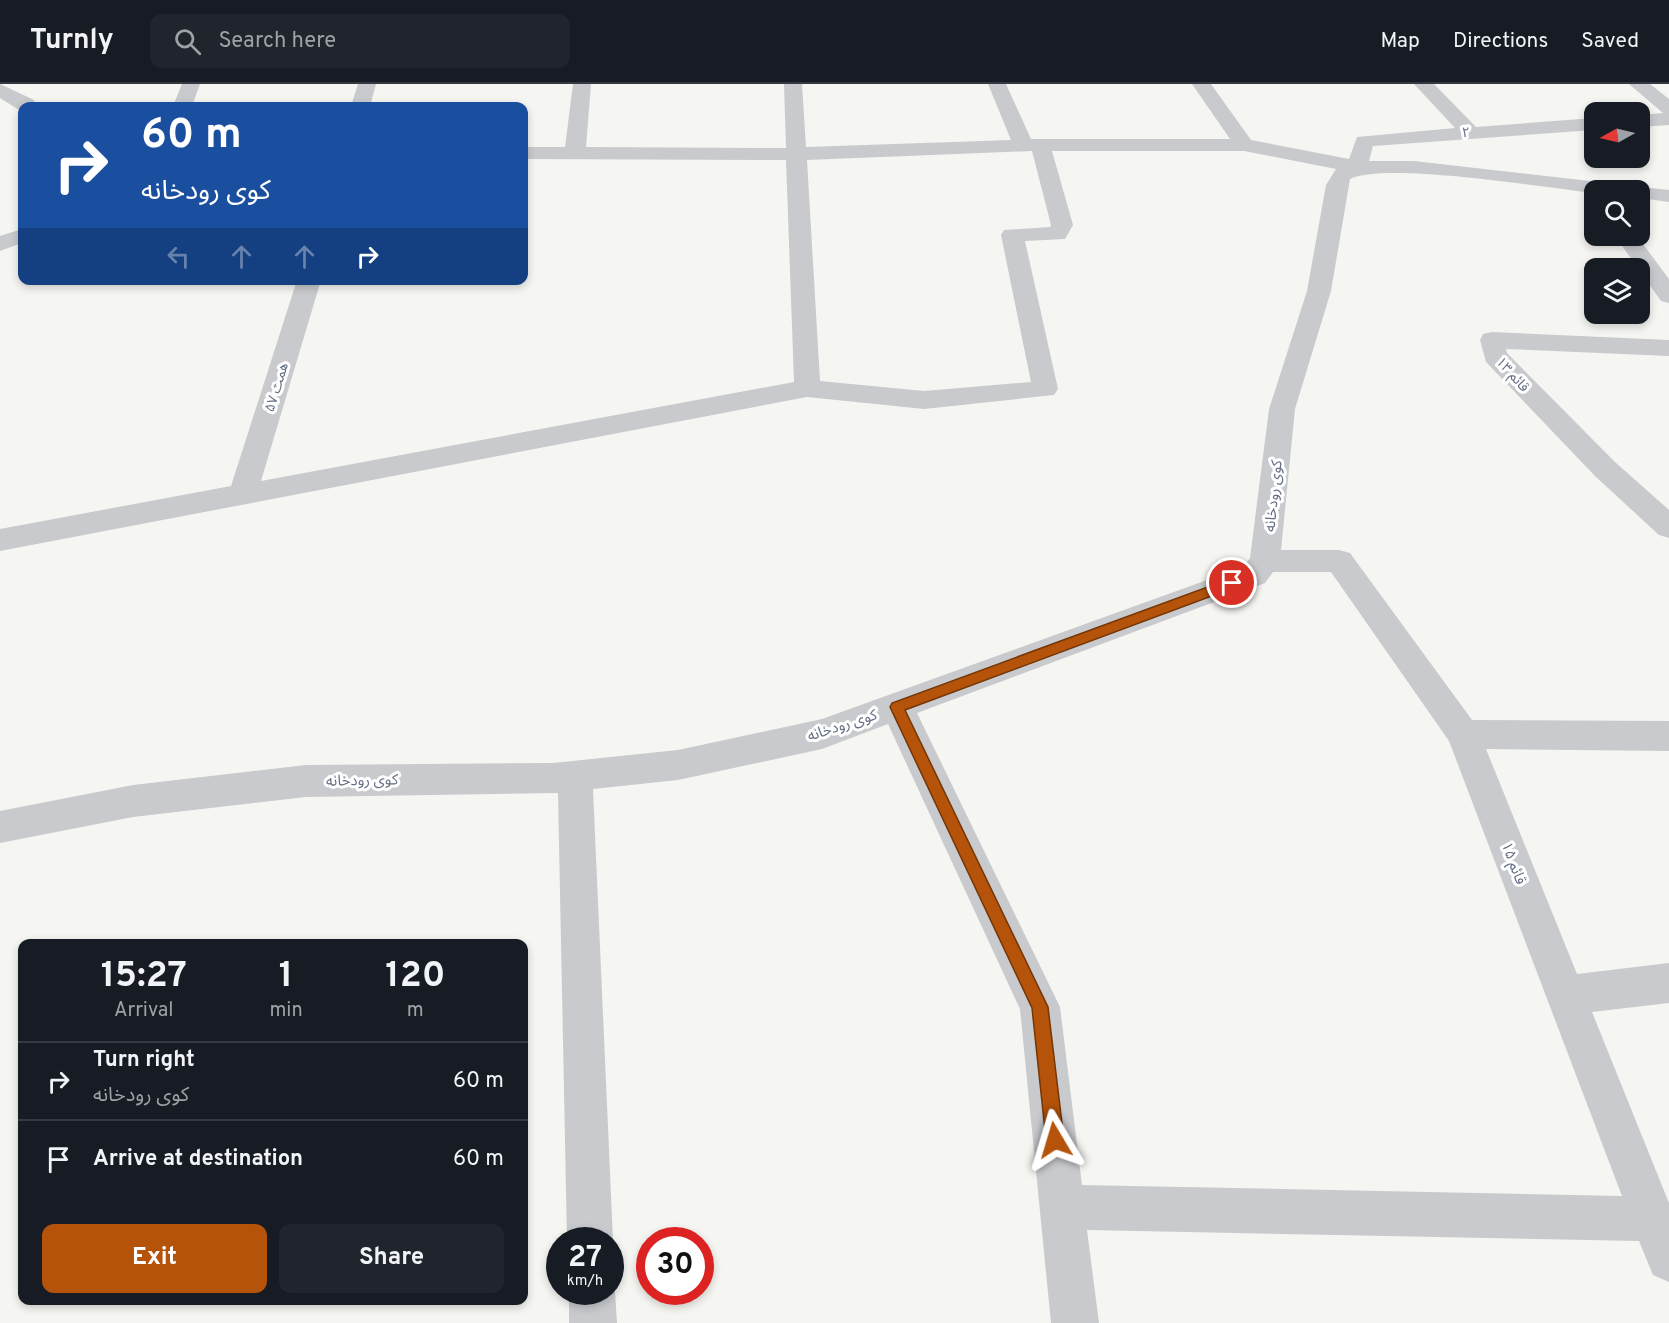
<!DOCTYPE html>
<html lang="en">
<head>
<meta charset="utf-8">
<style>
	:root { --surface:#171b24; --page:#20242c; --text:#f1f3f6; --muted:#9ea1a6; --line:#363941; --accent:#b45309 }
	body { margin:0; font-family:Overpass,"Noto Sans Arabic",sans-serif; background:var(--page); color:var(--text); height:100vh; display:flex; flex-direction:column; font-size:22px; white-space:nowrap }
	* { box-sizing:border-box; margin:0 }
	p { font-size:20px; color:var(--muted) }
	.icon { flex:none; width:33px; height:33px; fill:none; stroke:currentColor; stroke-width:2; stroke-linecap:round; stroke-linejoin:round }
	.map { position:relative; flex:1; overflow:hidden }
	.panel { position:absolute; left:18px; top:855px; width:510px; height:366px; display:flex; flex-direction:column; background:var(--surface); border-radius:12px; box-shadow:0 3px 9px #0003 }
	.panel>* { flex:none }
	.banner { position:absolute; left:18px; top:18px; width:510px; height:183px; border-radius:12px; box-shadow:0 3px 9px #0003; background:#1a4fa0; color:#fff; overflow:hidden }
	.needle { width:39px; rotate:262deg }
	.tools { position:absolute; left:1584px; top:18px; display:grid; gap:12px }
	.tools a { display:grid; place-items:center; width:66px; height:66px; border-radius:12px; background:var(--surface); box-shadow:0 3px 9px #0003; font-size:30px }
	.speed { position:absolute; left:546px; top:1143px; display:flex; gap:12px; font-size:30px; font-weight:700; text-align:center }
	.speed>* { display:grid; place-content:center; width:78px; height:78px; border-radius:50%; background:var(--surface); box-shadow:0 3px 9px #0003; line-height:1 }
	.speed small { font-size:15px; font-weight:400 }
	.speed .limit { border:9px solid #d22; background:#fff; color:#111 }
	.pin { position:absolute; display:grid; place-items:center; width:51px; height:51px; color:#fff; margin:-26px; border:3px solid #fff; border-radius:50%; box-shadow:0 2px 6px #0007 }
	.me { position:absolute; width:66px; margin:-33px; rotate:353deg; stroke-linejoin:round; filter:drop-shadow(0 0 4px #0008) }
	.turn { display:flex; align-items:center; gap:21px; height:126px; padding:0 24px; font-size:27px }
	.turn .icon { width:78px; height:78px; stroke-width:2.5 }
	.turn b { display:block; font-size:42px; line-height:51px }
	.lanes { display:flex; align-items:center; height:57px; padding:0 24px; background:#0003; justify-content:center; gap:30px; direction:ltr }
	.lanes .off { opacity:.35 }
	.eta { display:flex; justify-content:space-evenly; align-items:center; height:102px; text-align:center }
	.eta b { font-size:36px; font-weight:700; line-height:42px }
	.button { display:flex; gap:12px; margin-top:auto; padding:12px 24px }
	.button a { flex:1; height:69px; border-radius:12px; background:var(--accent); color:#fff; font-size:24px; font-weight:700; line-height:69px; text-align:center }
	.button a+a { background:var(--page); color:var(--text) }
	ul { padding:0; list-style:none }
	li { display:flex; align-items:center; gap:18px; height:78px; padding:0 24px; border-top:2px solid var(--line) }
	li div { flex:1 }
	li b { display:block; font-size:22px }
	li em { font-style:normal }
	header { display:flex; align-items:center; gap:36px; box-sizing:border-box; height:84px; padding:0 30px; background:var(--surface); border-bottom:2px solid var(--line) }
	header strong { font-size:28px }
	nav { display:flex; gap:33px; margin-inline-start:auto; font-size:21px }
	.search { width:420px; height:54px; background:var(--page); display:flex; align-items:center; gap:15px; box-sizing:border-box; padding:0 21px; border-radius:12px; color:var(--muted); font-size:22px }
	.map>svg:first-child { display:block }
	.lines { fill:none; stroke-linecap:round; stroke-linejoin:round }
	.minor { fill:#c8cace; fill-rule:evenodd }
	.route { fill:#b45309; stroke:#753606; stroke-width:1.5 }
	.labels { text-anchor:middle; stroke-width:6; stroke-linejoin:round; paint-order:stroke }
	.far-street-label { font-size:14px; fill:#636f85; stroke:#fff }
	.street-label { font-size:15px; fill:#636f85; stroke:#fff }
</style>
</head>
<body>
<header>
<strong>Turnly</strong>
<div class="search"><svg class="icon" aria-label="search" viewBox="0 0 24 24"><circle cx="10" cy="10" r="6"/><path d="M15 15l6 6"/></svg>Search here</div>
<nav><a>Map</a><a>Directions</a><a>Saved</a></nav>
</header>
<div class="map">
<svg width="1669" height="1239" viewBox="0 0 1669 1239">
	<rect width="100%" height="100%" fill="#f5f6f2"/>
	<g class="lines">
		<g class="minor">
			<path d="M0,0l34,16 2,6h-14v5l-3,-1 -19,-12z"/>
			<path d="M182,0h18l-8,22h-19z"/>
			<path d="M358,0h18l-6,22h-19z"/>
			<path d="M573,0h18l-5,63 200,1 -2,-64h18l4,63 205,-7 -23,-56h18l25,55h199l-38,-55h19l40,56 98,19 8,-22 98,-9 -41,-44h20l42,43 118,-9v12l-221,16 -4,15h45l255,29v12l-29,-4v-8h-46v3c-47,-5 -209,-32 -244,-14l-19,112 -36,118 -14,141h58l11,3 122,167 197,1v30l-183,-2 91,225 92,-11v40l-77,9 77,191v79l-16,-7 -14,-34 -552,-11 12,93h-48l-31,-314 -132,-285 -66,25 -144,31 -85,9 20,451 -3,5v-5h-43l-9,-447 -252,4 -173,20 -133,26v-32l133,-26 173,-20 247,-2 125,-13 144,-31 421,-152 7,-9 19,-149 38,-118 19,-106 10,-16 -92,-18h-192l21,74 -8,14 -40,2 33,148 -4,6 -130,14 -117,-12 -807,154v-22l231,-43 66,-206h24l-60,201 533,-99 -8,-222 -262,-1v-12h41zM1032,67l19,74 -1,2 -46,3 -3,5 30,147 -107,9 -104,-10 -13,-221zM1273,488h58l118,169 173,455 -540,-11 -22,-178 -143,-294 348,-130z"/>
			<path d="M1629,0h21l19,15v26l-29,2v-12l23,-2z"/>
			<path d="M22,145v14l-22,8v-15z"/>
			<path d="M1615,152h22l32,43v24l-8,-2z"/>
			<path d="M1492,248l177,8v16l-163,-7 1,4 108,109 54,48v28l-10,-3 -64,-59 -109,-114 -6,-22 3,-6z"/>
			<path d="M610,1197l5,11 2,31h-48v-31h41z"/>
		</g>
	</g>
	<path class="route" d="M1232,494l4,2v7l-331,123 143,297 16,133 -2,6 -7,3 -6,-3 -3,-6 -14,-132 -142,-301 2,-4z"/>
	<g class="labels">
		<g class="far-street-label">
			<text transform="translate(1466 48) rotate(-4)" y="5">۲</text>
			<text transform="translate(1513 290) rotate(48)" y="5">قائم ۱۳</text>
			<text transform="translate(276 303) rotate(-73)" y="5">همت ۵۷</text>
		</g>
		<g class="street-label">
			<text transform="translate(1273 412) rotate(-84)" y="5">کوی رودخانه</text>
			<text transform="translate(842 641) rotate(-18)" y="5">کوی رودخانه</text>
			<text transform="translate(362 696) rotate(-1)" y="5">کوی رودخانه</text>
			<text transform="translate(1514 779) rotate(69)" y="5">قائم ۱۵</text>
		</g>
	</g>
</svg>
<div class="tools">
<a><svg class="needle" viewBox="-14 -14 28 28"><path d="M0-13l5 13h-10z" fill="#e53935"/><path d="M0 13l5-13h-10z" fill="#9ea1a6"/></svg></a>
<a><svg class="icon" aria-label="search" viewBox="0 0 24 24"><circle cx="10" cy="10" r="6"/><path d="M15 15l6 6"/></svg></a>
<a><svg class="icon" aria-label="layers" viewBox="0 0 24 24"><path d="M12 4l9 5-9 5-9-5zM3 14l9 5 9-5"/></svg></a>
</div>
<div class="speed"><div>27<small>km/h</small></div><div class="limit">30</div></div>
<div class="pin" style="left:1232px;top:499px;background:#d93025"><svg class="icon" aria-label="arrive" viewBox="0 0 24 24"><path d="M6 21V4h12l-3 4 3 4H6"/></svg></div>
<svg class="me" style="left:1055px;top:1056px" viewBox="-20 -20 40 40"><path d="M0-17L14 15 0 8-14 15z" fill="#b45309" stroke="#fff" stroke-width="4"/></svg>
<div class="banner">
<div class="turn"><svg class="icon" aria-label="right" viewBox="0 0 24 24"><path d="M7 20v-9h11M14 6l5 5-5 5"/></svg><div><b>60 m</b>کوی رودخانه</div></div>
<div class="lanes"><svg class="icon off" aria-label="left" viewBox="0 0 24 24"><path d="M17 20v-9H6M10 6l-5 5 5 5"/></svg><svg class="icon off" aria-label="ahead" viewBox="0 0 24 24"><path d="M12 20V5M6 11l6-6 6 6"/></svg><svg class="icon off" aria-label="ahead" viewBox="0 0 24 24"><path d="M12 20V5M6 11l6-6 6 6"/></svg><svg class="icon" aria-label="right" viewBox="0 0 24 24"><path d="M7 20v-9h11M14 6l5 5-5 5"/></svg></div>
</div>
<section class="panel">
<div class="eta">
<div><b>15:27</b><p>Arrival</p></div>
<div><b>1</b><p>min</p></div>
<div><b>120</b><p>m</p></div>
</div>
<ul>
<li><svg class="icon" aria-label="right" viewBox="0 0 24 24"><path d="M7 20v-9h11M14 6l5 5-5 5"/></svg><div><b>Turn right</b><p>کوی رودخانه</p></div><em>60 m</em></li>
<li><svg class="icon" aria-label="arrive" viewBox="0 0 24 24"><path d="M6 21V4h12l-3 4 3 4H6"/></svg><div><b>Arrive at destination</b></div><em>60 m</em></li>
</ul>
<div class="button"><a>Exit</a><a>Share</a></div>
</section>
</div>
</body>
</html>
